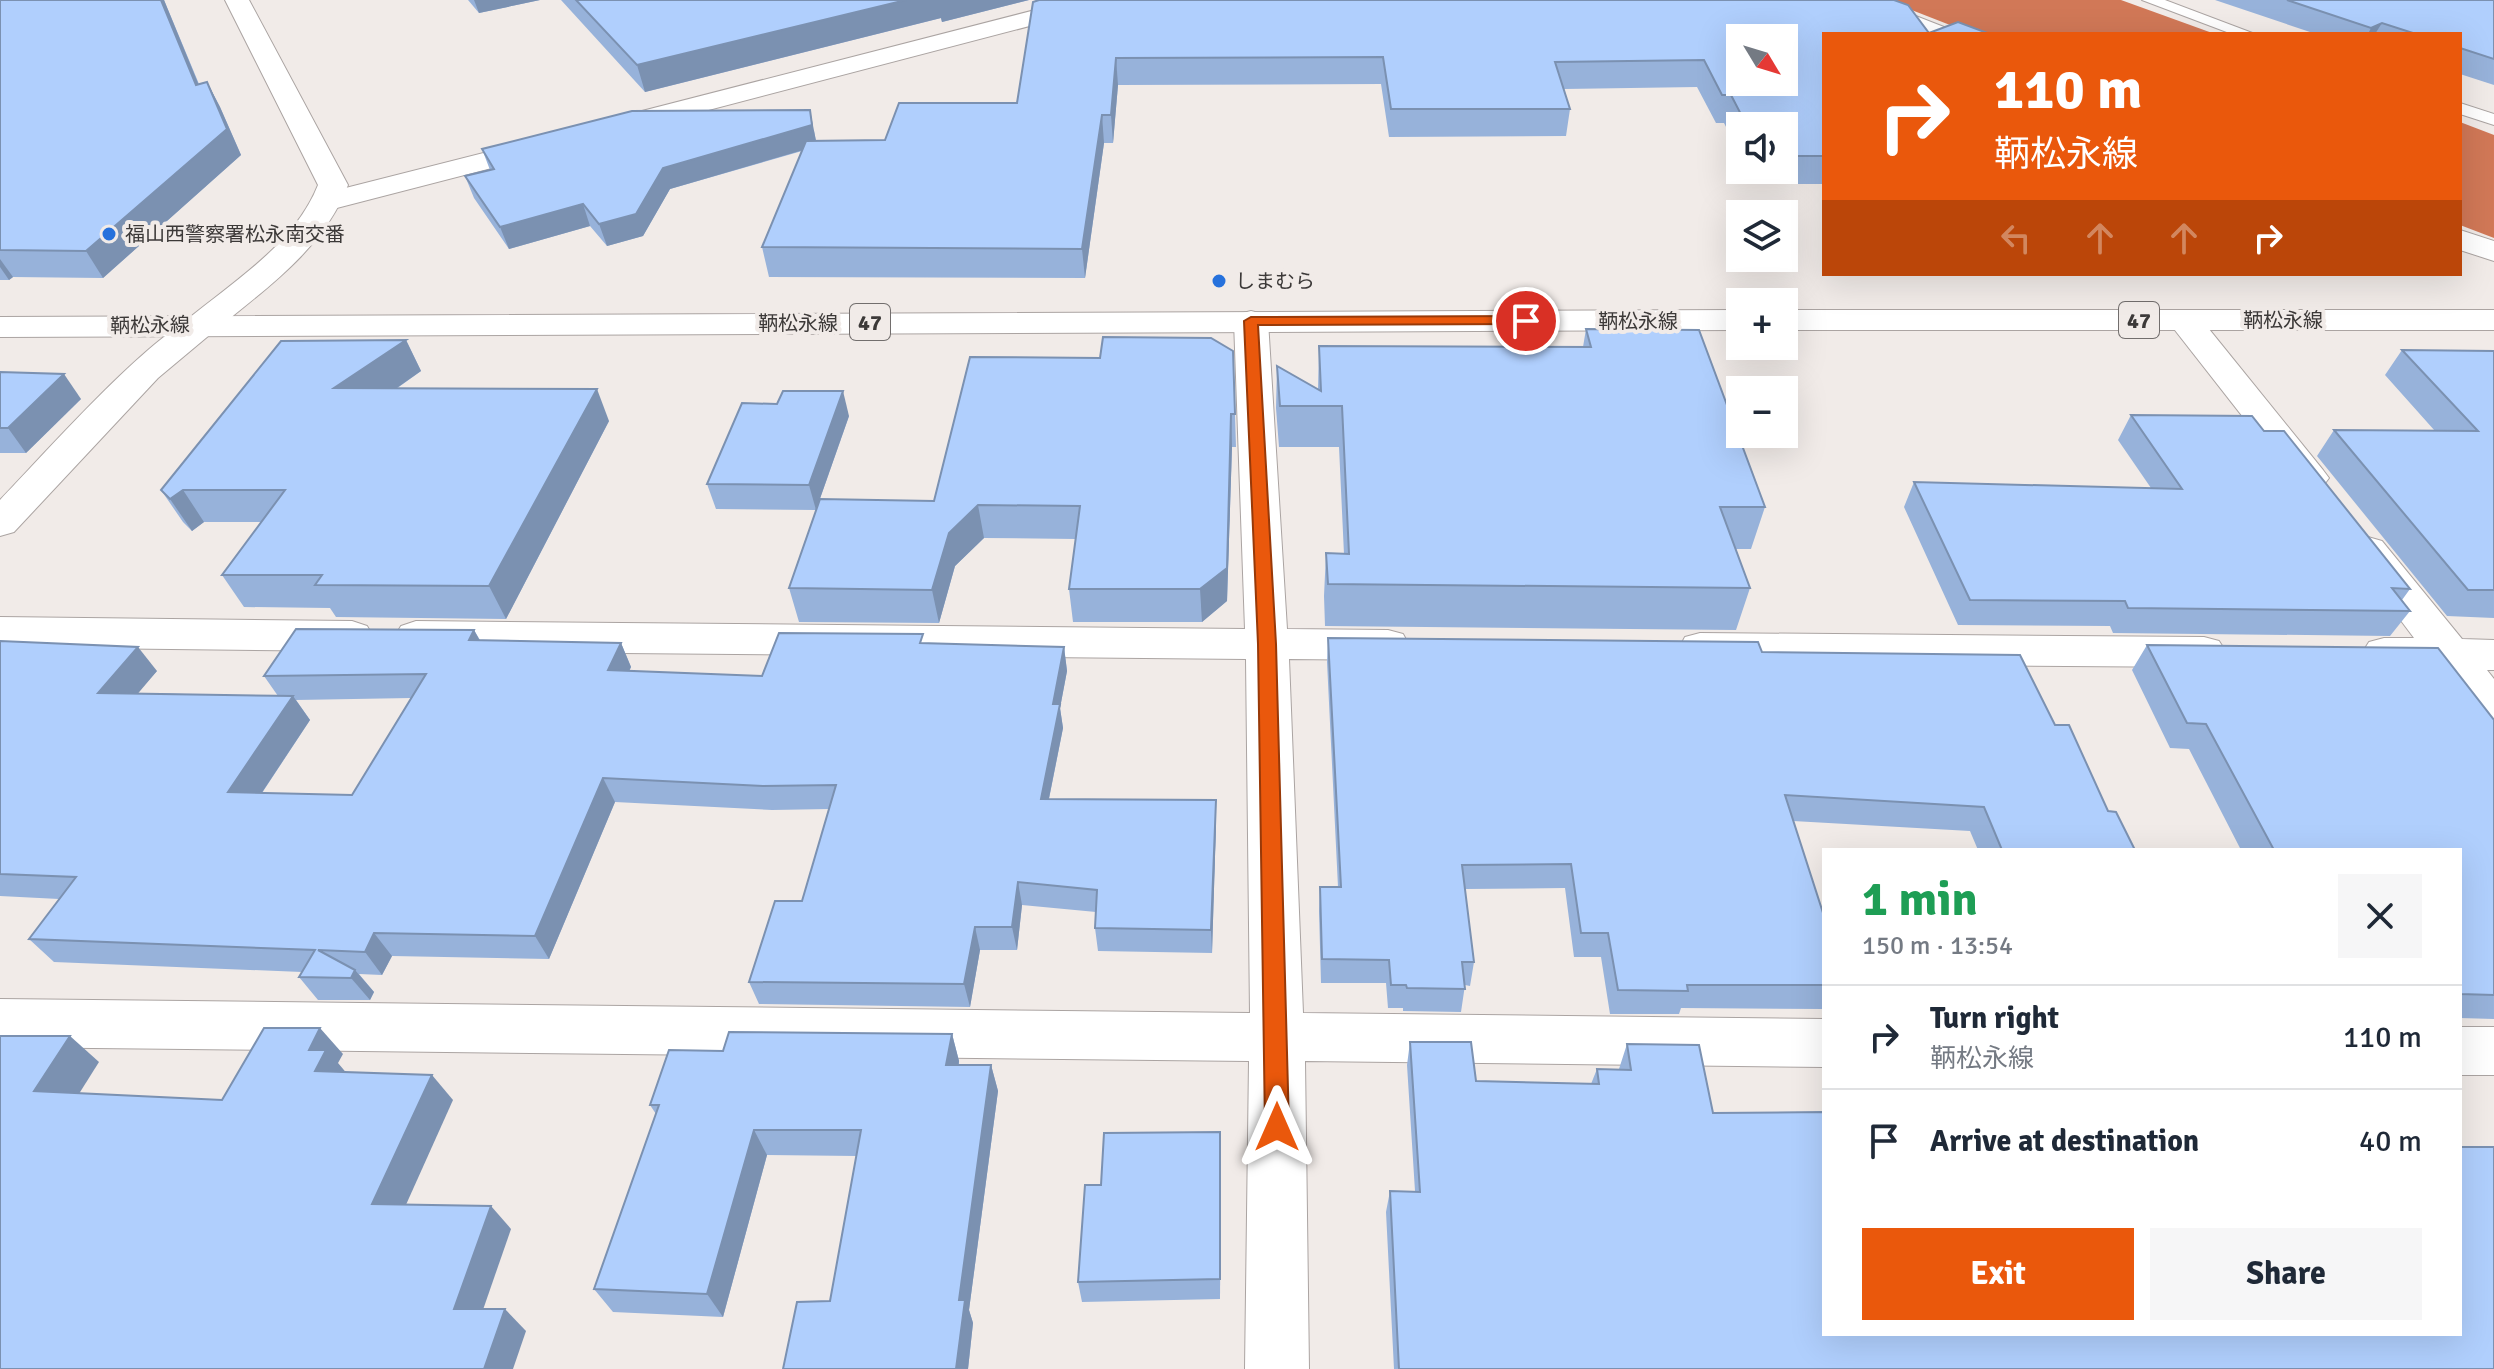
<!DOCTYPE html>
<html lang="en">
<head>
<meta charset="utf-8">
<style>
	:root { --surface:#fff; --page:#f6f6f7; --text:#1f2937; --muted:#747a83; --line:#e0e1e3; --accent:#ea580c }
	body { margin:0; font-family:Signika,"Noto Sans JP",sans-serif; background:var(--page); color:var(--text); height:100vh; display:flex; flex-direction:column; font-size:30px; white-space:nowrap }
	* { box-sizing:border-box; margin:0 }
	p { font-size:26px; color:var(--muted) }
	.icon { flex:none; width:44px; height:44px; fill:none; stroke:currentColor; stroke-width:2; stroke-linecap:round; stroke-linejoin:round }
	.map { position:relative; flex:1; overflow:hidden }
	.sheet { position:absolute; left:1822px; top:848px; width:640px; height:488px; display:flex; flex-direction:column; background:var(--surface); border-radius:0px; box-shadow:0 8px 32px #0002 }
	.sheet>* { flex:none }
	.banner { position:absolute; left:1822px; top:32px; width:640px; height:244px; border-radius:0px; box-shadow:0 8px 32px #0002; background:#ea580c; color:#fff; overflow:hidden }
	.needle { width:52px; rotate:128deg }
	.buttons { position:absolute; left:1726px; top:24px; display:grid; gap:16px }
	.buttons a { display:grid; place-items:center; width:72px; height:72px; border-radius:0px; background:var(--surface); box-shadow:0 8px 32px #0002; font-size:40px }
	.pin { position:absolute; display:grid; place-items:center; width:68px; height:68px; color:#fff; margin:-34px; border:4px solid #fff; border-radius:50%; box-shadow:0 2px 8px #0007 }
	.me { position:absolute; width:88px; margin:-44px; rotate:0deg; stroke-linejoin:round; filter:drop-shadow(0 0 6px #0008) }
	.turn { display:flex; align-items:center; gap:28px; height:168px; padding:0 40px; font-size:36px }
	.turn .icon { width:104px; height:104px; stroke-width:2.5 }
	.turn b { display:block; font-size:56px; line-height:68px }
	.lanes { display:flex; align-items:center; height:76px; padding:0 40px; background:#0003; justify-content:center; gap:40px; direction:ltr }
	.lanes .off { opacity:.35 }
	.round { display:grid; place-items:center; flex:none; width:84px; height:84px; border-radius:0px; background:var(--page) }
	.overview { display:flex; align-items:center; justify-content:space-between; height:136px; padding:0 40px }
	h1 { font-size:48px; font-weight:700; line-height:60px; color:#1e9e55 }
	.cta { display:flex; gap:16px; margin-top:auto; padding:16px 40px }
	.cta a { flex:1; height:92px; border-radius:0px; background:var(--accent); color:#fff; font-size:32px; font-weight:700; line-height:92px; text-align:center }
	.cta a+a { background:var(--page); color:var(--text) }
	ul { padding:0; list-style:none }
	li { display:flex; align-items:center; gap:24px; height:104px; padding:0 40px; border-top:2px solid var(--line) }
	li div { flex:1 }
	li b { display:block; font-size:30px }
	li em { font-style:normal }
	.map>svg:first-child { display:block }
	.water { fill:#d17857 }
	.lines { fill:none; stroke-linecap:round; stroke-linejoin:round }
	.service-casing { stroke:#aba4a2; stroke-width:2 }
	.minor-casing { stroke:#aba4a2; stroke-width:2 }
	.tertiary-casing { stroke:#aba4a2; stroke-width:2 }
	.primary-casing { stroke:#aba4a2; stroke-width:2 }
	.service { fill:#fff; fill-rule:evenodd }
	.minor { fill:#fff; fill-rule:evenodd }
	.tertiary { fill:#fff; fill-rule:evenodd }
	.primary { fill:#fff; fill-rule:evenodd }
	.wall { fill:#97b2da; fill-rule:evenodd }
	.shaded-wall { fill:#7b91b1 }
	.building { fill:#b0cffd; stroke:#7b91b1; stroke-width:2; fill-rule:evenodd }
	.route { fill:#ea580c; stroke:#983908; stroke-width:2 }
	.poi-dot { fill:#2671dc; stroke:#f1ebe8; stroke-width:3 }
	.labels { text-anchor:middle; stroke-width:8; stroke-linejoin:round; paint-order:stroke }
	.far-poi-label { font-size:20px; fill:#3c3938; stroke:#f1ebe8; text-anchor:start }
	.far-street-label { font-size:20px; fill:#3c3938; stroke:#f1ebe8 }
	.shield { fill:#f1ebe8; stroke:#726e6d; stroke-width:2 }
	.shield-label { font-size:22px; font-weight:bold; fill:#3c3938 }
</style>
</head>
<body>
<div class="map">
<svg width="2494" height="1369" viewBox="0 0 2494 1369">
	<rect width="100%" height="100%" fill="#f1ebe8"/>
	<g class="water">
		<path d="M1886,0h235l94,34h-242z"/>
		<path d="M2460,122l34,13v103l-34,-13z"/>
	</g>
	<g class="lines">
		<g class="service-casing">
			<g id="service">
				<path d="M2142,0h23l90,34h-23z"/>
				<path d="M2460,103l34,11v11l-34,-11z"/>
			</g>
		</g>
		<g class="minor-casing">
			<g id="minor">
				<path d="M1074,0h40l-4,5 -493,129 -10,-2 -4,-6 4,-6z"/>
				<path d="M1842,0h33l74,29 3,5h-34l-72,-29z"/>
				<path d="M543,138l10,2 4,6 -4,6 -224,58 -11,-3 -4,-6 4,-6z"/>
				<path d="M2460,230l34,11v20l-34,-11z"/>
				<path d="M2184,310l12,3 127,157 6,8 -6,8 -13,4 -13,-4 -130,-166 5,-7z"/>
				<path d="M1251,311l12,3 5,7 19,308 101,1 15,4 6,11 -6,11 -15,4 -99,-1 14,354 521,6v48l-519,-6 4,308h-64l4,-308 -1249,-14v-48l1250,14 -4,-354 -830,-8 -15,-5 -6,-10 6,-10 15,-5 829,8 -11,-308 5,-7z"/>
				<path d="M201,315l12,3 5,7 -5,7 -55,46 -144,154 -14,4v-36c38,-39 157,-174 201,-185z"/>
				<path d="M2368,537l14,4 80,98 32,1v30h-7l7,9v47l-16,-4 -40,-53 -54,-1 -15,-4 -7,-11 7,-11 15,-4h30l-66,-88 6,-9z"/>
				<path d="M0,617l352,4 15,5 6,10 -6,10 -15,5 -352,-4z"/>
				<path d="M1700,633l504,4 15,4 7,11 -7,11 -15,4 -504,-4 -15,-4 -6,-11 6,-11z"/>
				<rect x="2460" y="1027" width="34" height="48"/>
			</g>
		</g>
		<g class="tertiary-casing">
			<path id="tertiary" d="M225,0h24l99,185c-24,64 -84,105 -135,147l-12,3 -12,-3 -5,-7 5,-7c47,-38 106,-75 129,-133z"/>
		</g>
		<g class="primary-casing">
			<g id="primary">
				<path d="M1740,310v20l-1740,7v-20z"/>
				<rect x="1784" y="310" width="710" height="20"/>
			</g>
		</g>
		<use href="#service" class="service"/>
		<use href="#minor" class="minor"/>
		<use href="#tertiary" class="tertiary"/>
		<use href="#primary" class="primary"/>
	</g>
	<g class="wall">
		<path d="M0,0h164l35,84 8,-2 13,25 21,48 -138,123 -90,-1 -4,3h-9z"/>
		<path d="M468,0h72l-61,13z"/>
		<path d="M561,0h468l-87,22 -1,-4 -296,74z"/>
		<path d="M2215,0h279v85l-34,-11v-40h-144z"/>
		<path d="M1033,2l896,31 61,1h-166v150h-69l-7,-14h36v-44h-44v28l-16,-31h-8l-19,-36 -133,2 6,20 -4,27 -177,1 -8,-53 -263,1 -5,58h-9l-19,135 -316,-1 -7,-30 40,-96 -132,38 -27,47 -36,10 -17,-20 -81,23 -35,-51 -9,-22 25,-6 -8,-21 332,-18 2,10 69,-1 132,-37z"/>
		<path d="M1586,329l179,178 -14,42h-15l14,39 -14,42 -411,-4 -1,-30 2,-43 18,1 -5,-107h-60l-3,-39 1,-42 41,23 1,-43 264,1z"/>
		<path d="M406,340l15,31 -25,18 213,32 -103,198 -170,-2 -6,-9 -86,-1 -22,-32 39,-53h-57l-12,9 -9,-9 -22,-32z"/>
		<path d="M2402,350l92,1v267l-47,-2 -130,-160 17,-26 101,1 -50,-56z"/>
		<path d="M970,357l265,57 1,33h-4l-5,154 -25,21h-129l-4,-33 7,-50 -92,-1 -29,28 -16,57 -140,-1 -10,-34 145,-87z"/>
		<path d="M0,372l81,27 -55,54h-26z"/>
		<path d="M777,404l72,12 -33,94 -100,-1 -9,-25z"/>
		<path d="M2131,415l133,16 146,158 -8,11 8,11 -20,25 -277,-3 -3,-7 -152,-1 -54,-118 10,-25 237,6 -33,-48z"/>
		<path d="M474,630l6,10 141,3 10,24 -2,4 133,5 163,-33 139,4 3,24 -7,37 3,20 -14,71 167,1v24l-4,129 -114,-2 -3,-23 1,-16 -74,-7 -5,45h-37l-10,57 -211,-3 -10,-22 53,-81 27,-92 -57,1 -157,-8 -66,157 -157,-3 -10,19 -23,-1 15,18 -4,8h-52l-19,-23 3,-5 -248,-10 -25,-23 30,-40 -59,-3v-255l157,30 -20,22 141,3 -14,-20zM411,698l-59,97 -90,-2 48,-73 -14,-20z"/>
		<path d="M1328,638l434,14 293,73 53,86 27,39h-157l-8,-19 -177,-10 31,95v93l-143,-1 -2,6h-69l-9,-57h-27l-9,-69 -100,1 9,73 -4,24 -5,-1 -4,27 -58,-1v-3h-15l-2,-25h-65l-2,-72 1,-24h18l-11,-225z"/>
		<path d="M2147,645l347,75v299l-34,-1v-168h-219l-52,-101 -19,-1 -38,-78z"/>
		<path d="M952,1034l7,27v4h32l7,26 -29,219 4,13 -5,46h-185l47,-68 27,-145 -90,-1 -44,162 -110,-5 -19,-23 62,-175 -6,-9 73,-54z"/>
		<path d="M1410,1042l66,39 115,3 6,-15h22l8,-25 86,69 111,221 670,35h-1100l-8,-157 4,-21h25l-8,-126z"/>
		<path d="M1221,1154l-1,145 -138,3 -4,-20z"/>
	</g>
	<g class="shaded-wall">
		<path d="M161,0h3l45,110 -13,-25z"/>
		<path d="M474,0h66l-61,13z"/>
		<path d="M906,0h123l-87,22 -1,-4 -296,74 -8,-27z"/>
		<path d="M2382,23l-7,11h-7l3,-6z"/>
		<path d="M1116,58l2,27 -5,58 -2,-28z"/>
		<path d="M207,82l13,25 21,48 -138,123 -17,-27z"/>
		<path d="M810,110l7,36 -147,43 -27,47 -36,10 -8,-22 64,-56z"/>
		<path d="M1102,115l2,28 -19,135 -3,-29z"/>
		<path d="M583,204l7,22 -81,23 -9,-22z"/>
		<path d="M0,259l13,18 -4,3 -9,-13z"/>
		<path d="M406,340l15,31 -70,49 -17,-32z"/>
		<path d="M64,374l17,25 -55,54 -18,-25z"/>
		<path d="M597,389l12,32 -103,198 -17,-33z"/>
		<path d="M843,391l6,25 -33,94 -7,-25z"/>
		<path d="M1231,414l1,33 -5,154 -25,21 -2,-33z"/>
		<path d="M183,490l21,32 -12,9 -22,-32z"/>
		<path d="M978,505l6,33 -29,28 -16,57 -7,-33 17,-57z"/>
		<path d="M474,630l13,24 -18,-14z"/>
		<path d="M621,643l10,24 -13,27 -10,-24z"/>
		<path d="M138,647l19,24 -39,46 -20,-24z"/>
		<path d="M1064,647l3,24 -7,37 3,20 -19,95 -3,-24 12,-95z"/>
		<path d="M293,696l17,24 -63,95 -19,-23z"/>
		<path d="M603,778l12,24 -66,157 -14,-23z"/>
		<path d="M1216,800v24l-4,129 -1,-23z"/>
		<path d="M1018,882l4,23 -5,45 -5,-23z"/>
		<path d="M975,927l5,23 -10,57 -6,-23z"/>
		<path d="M374,933l18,23 -10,19 -17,-23z"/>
		<path d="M355,970l19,22 -4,8 -19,-22z"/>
		<path d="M320,1028l23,26 -5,9 11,13 -34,-5 -6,-21z"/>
		<path d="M952,1034l7,27 -5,30 -8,-26z"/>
		<path d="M70,1036l29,26 -34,54 -31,-25z"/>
		<path d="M991,1065l7,26 -29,219 4,13 -5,46h-12l3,-69z"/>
		<path d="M432,1075l21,25 -57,127 -24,-23z"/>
		<path d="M754,1130l13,25 -44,162 -16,-23z"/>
		<path d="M491,1206l20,23 -35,101 -22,-21z"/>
		<path d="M505,1309l21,22 -13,38h-29z"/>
	</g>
	<g class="building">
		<path d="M0,0h161l35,85 11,-3 20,47 -141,122 -86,-1z"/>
		<path d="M576,0h330l-269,65z"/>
		<path d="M1039,0h855l14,5 21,28 29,-11 32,12h-166v122h-40v-30h-37l-16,-31h-9l-18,-35 -149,2 15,47h-179l-8,-52 -267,1 -5,57h-9l-20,134 -320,-2 44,-106 79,-1 14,-37h118l16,-101zM1740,38h44v44h-44z"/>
		<path d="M2287,0h207v59l-34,-11v-14h-44l-34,-11 -11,5z"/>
		<path d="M810,110l2,15 -149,43 -27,46 -37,10 -16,-20 -83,23 -35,-51 29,-7 -12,-20 150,-38z"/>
		<path d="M1586,329l113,1 66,177h-45l30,81 -422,-4 -2,-31 23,1 -7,-148h-62l-3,-40 44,25 -2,-45 272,1z"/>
		<path d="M1103,337l108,1 22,13 2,63h-4l-4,154 -27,21h-131l11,-83 -102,-1 -29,28 -17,57 -143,-2 31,-89 114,2 36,-144 130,1z"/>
		<path d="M406,340l-72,48 263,1 -108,197 -174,-1 7,-10h-100l63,-85h-102l-13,9 -9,-9 120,-149z"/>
		<path d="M2402,350l92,1v239h-26l-134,-160 144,1z"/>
		<path d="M0,372l64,2 -56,54h-8z"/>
		<path d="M783,391h60l-34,94 -102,-1 35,-81 35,1z"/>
		<path d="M2131,415l121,1 12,15h20l126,158 -18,-1 18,23 -282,-3 -3,-7 -155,-1 -56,-118 268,7z"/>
		<path d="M296,629l178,1 -5,10 152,3 -13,27 154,6 17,-43 144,1 -3,9 144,4 -11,57h7l-19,95 175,1 -5,130 -116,-2 2,-38 -79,-8 -6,45h-37l-11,57 -215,-2 26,-81h27l34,-116 -73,1 -160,-8 -68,158 -161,-3 -9,19 -47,-2 37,20 -4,8 -52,-1 16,-27 -286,-11 47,-62 -76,-3v-233l138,6 -40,46 195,3 -65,96 124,3 74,-121 -162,2z"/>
		<path d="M1328,638l430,4 4,10 258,3 35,70h14l39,86 8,1 19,38h-133l-18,-43 -199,-12 39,121v69h-137l1,6 -70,-1 -10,-57h-27l-10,-69 -109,1 12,97h-12l3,27 -58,-1 -1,-3h-15l-2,-25 -67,-1 -2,-72h21z"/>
		<path d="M2147,645l291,3 56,72v275l-34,-1v-144h-186l-68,-126 -19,-1z"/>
		<path d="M264,1028h56l-11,22h17l-11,21 117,4 -60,129 119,2 -37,103h51l-21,60h-484v-333h70l-36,55 188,9z"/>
		<path d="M729,1032l223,2 -6,31h45l-32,235h6l-9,69h-173l14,-67 33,-1 31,-171h-107l-47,164 -113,-5 65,-184h-9l19,-55 54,1z"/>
		<path d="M1410,1042h61l5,39 123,3 -2,-15 34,1 -4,-26 72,1 14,68 111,-1v222h636v-187h34v222h-1095l-9,-178 30,1z"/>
		<path d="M1220,1132v147l-142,3 7,-97h16l3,-52z"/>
	</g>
	<path class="route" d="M1526,316l5,2v6l-273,1 18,319 13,483 -4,8 -8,3 -8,-3 -4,-8 -7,-483 -14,-323 7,-4z"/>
	<g class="poi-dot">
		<circle cx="109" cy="234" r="8"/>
		<circle cx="1219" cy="281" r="8"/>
	</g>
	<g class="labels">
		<g class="far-poi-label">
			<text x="125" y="241">福山西警察署松永南交番</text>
			<text x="1235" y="288">しまむら</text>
		</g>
		<g class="far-street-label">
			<text x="2283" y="327">鞆松永線</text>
			<text x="1638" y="328">鞆松永線</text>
			<text x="798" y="330">鞆松永線</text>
			<text transform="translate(150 325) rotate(-1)" y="7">鞆松永線</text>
		</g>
		<g class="shield">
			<rect x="2119" y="302" width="40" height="36" rx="6"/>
			<rect x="850" y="304" width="40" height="36" rx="6"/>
		</g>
		<g class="shield-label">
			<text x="2139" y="328">47</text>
			<text x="870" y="330">47</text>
		</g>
	</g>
</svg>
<div class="buttons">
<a><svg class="needle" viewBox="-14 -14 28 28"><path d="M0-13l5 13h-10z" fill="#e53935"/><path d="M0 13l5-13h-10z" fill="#747a83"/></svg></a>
<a><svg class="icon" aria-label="sound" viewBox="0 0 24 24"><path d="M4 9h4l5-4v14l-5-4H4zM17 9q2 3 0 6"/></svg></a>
<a><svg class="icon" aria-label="layers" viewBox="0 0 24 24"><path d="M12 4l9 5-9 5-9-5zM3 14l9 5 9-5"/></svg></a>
<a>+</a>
<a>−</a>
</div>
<div class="pin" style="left:1526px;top:321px;background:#d93025"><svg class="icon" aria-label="arrive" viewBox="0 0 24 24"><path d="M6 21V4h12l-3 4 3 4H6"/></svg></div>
<svg class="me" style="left:1277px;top:1127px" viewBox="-20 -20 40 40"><path d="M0-17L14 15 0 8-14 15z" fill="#ea580c" stroke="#fff" stroke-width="4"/></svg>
<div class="banner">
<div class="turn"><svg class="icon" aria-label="right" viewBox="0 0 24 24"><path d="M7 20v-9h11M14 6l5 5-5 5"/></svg><div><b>110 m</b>鞆松永線</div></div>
<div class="lanes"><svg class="icon off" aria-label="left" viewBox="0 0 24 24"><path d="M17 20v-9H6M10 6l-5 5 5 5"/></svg><svg class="icon off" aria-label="ahead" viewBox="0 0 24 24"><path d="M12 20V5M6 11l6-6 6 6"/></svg><svg class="icon off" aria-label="ahead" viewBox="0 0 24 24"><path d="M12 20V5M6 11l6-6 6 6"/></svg><svg class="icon" aria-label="right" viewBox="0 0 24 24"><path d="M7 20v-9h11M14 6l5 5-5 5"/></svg></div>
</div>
<section class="sheet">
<div class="overview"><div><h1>1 min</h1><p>150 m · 13:54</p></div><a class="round"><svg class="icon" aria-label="close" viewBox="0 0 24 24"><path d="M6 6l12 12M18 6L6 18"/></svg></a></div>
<ul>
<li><svg class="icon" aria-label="right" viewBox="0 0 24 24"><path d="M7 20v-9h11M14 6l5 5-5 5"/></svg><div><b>Turn right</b><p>鞆松永線</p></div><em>110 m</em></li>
<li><svg class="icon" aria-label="arrive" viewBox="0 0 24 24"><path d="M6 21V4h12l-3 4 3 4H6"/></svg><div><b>Arrive at destination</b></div><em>40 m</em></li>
</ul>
<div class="cta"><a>Exit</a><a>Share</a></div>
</section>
</div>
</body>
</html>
